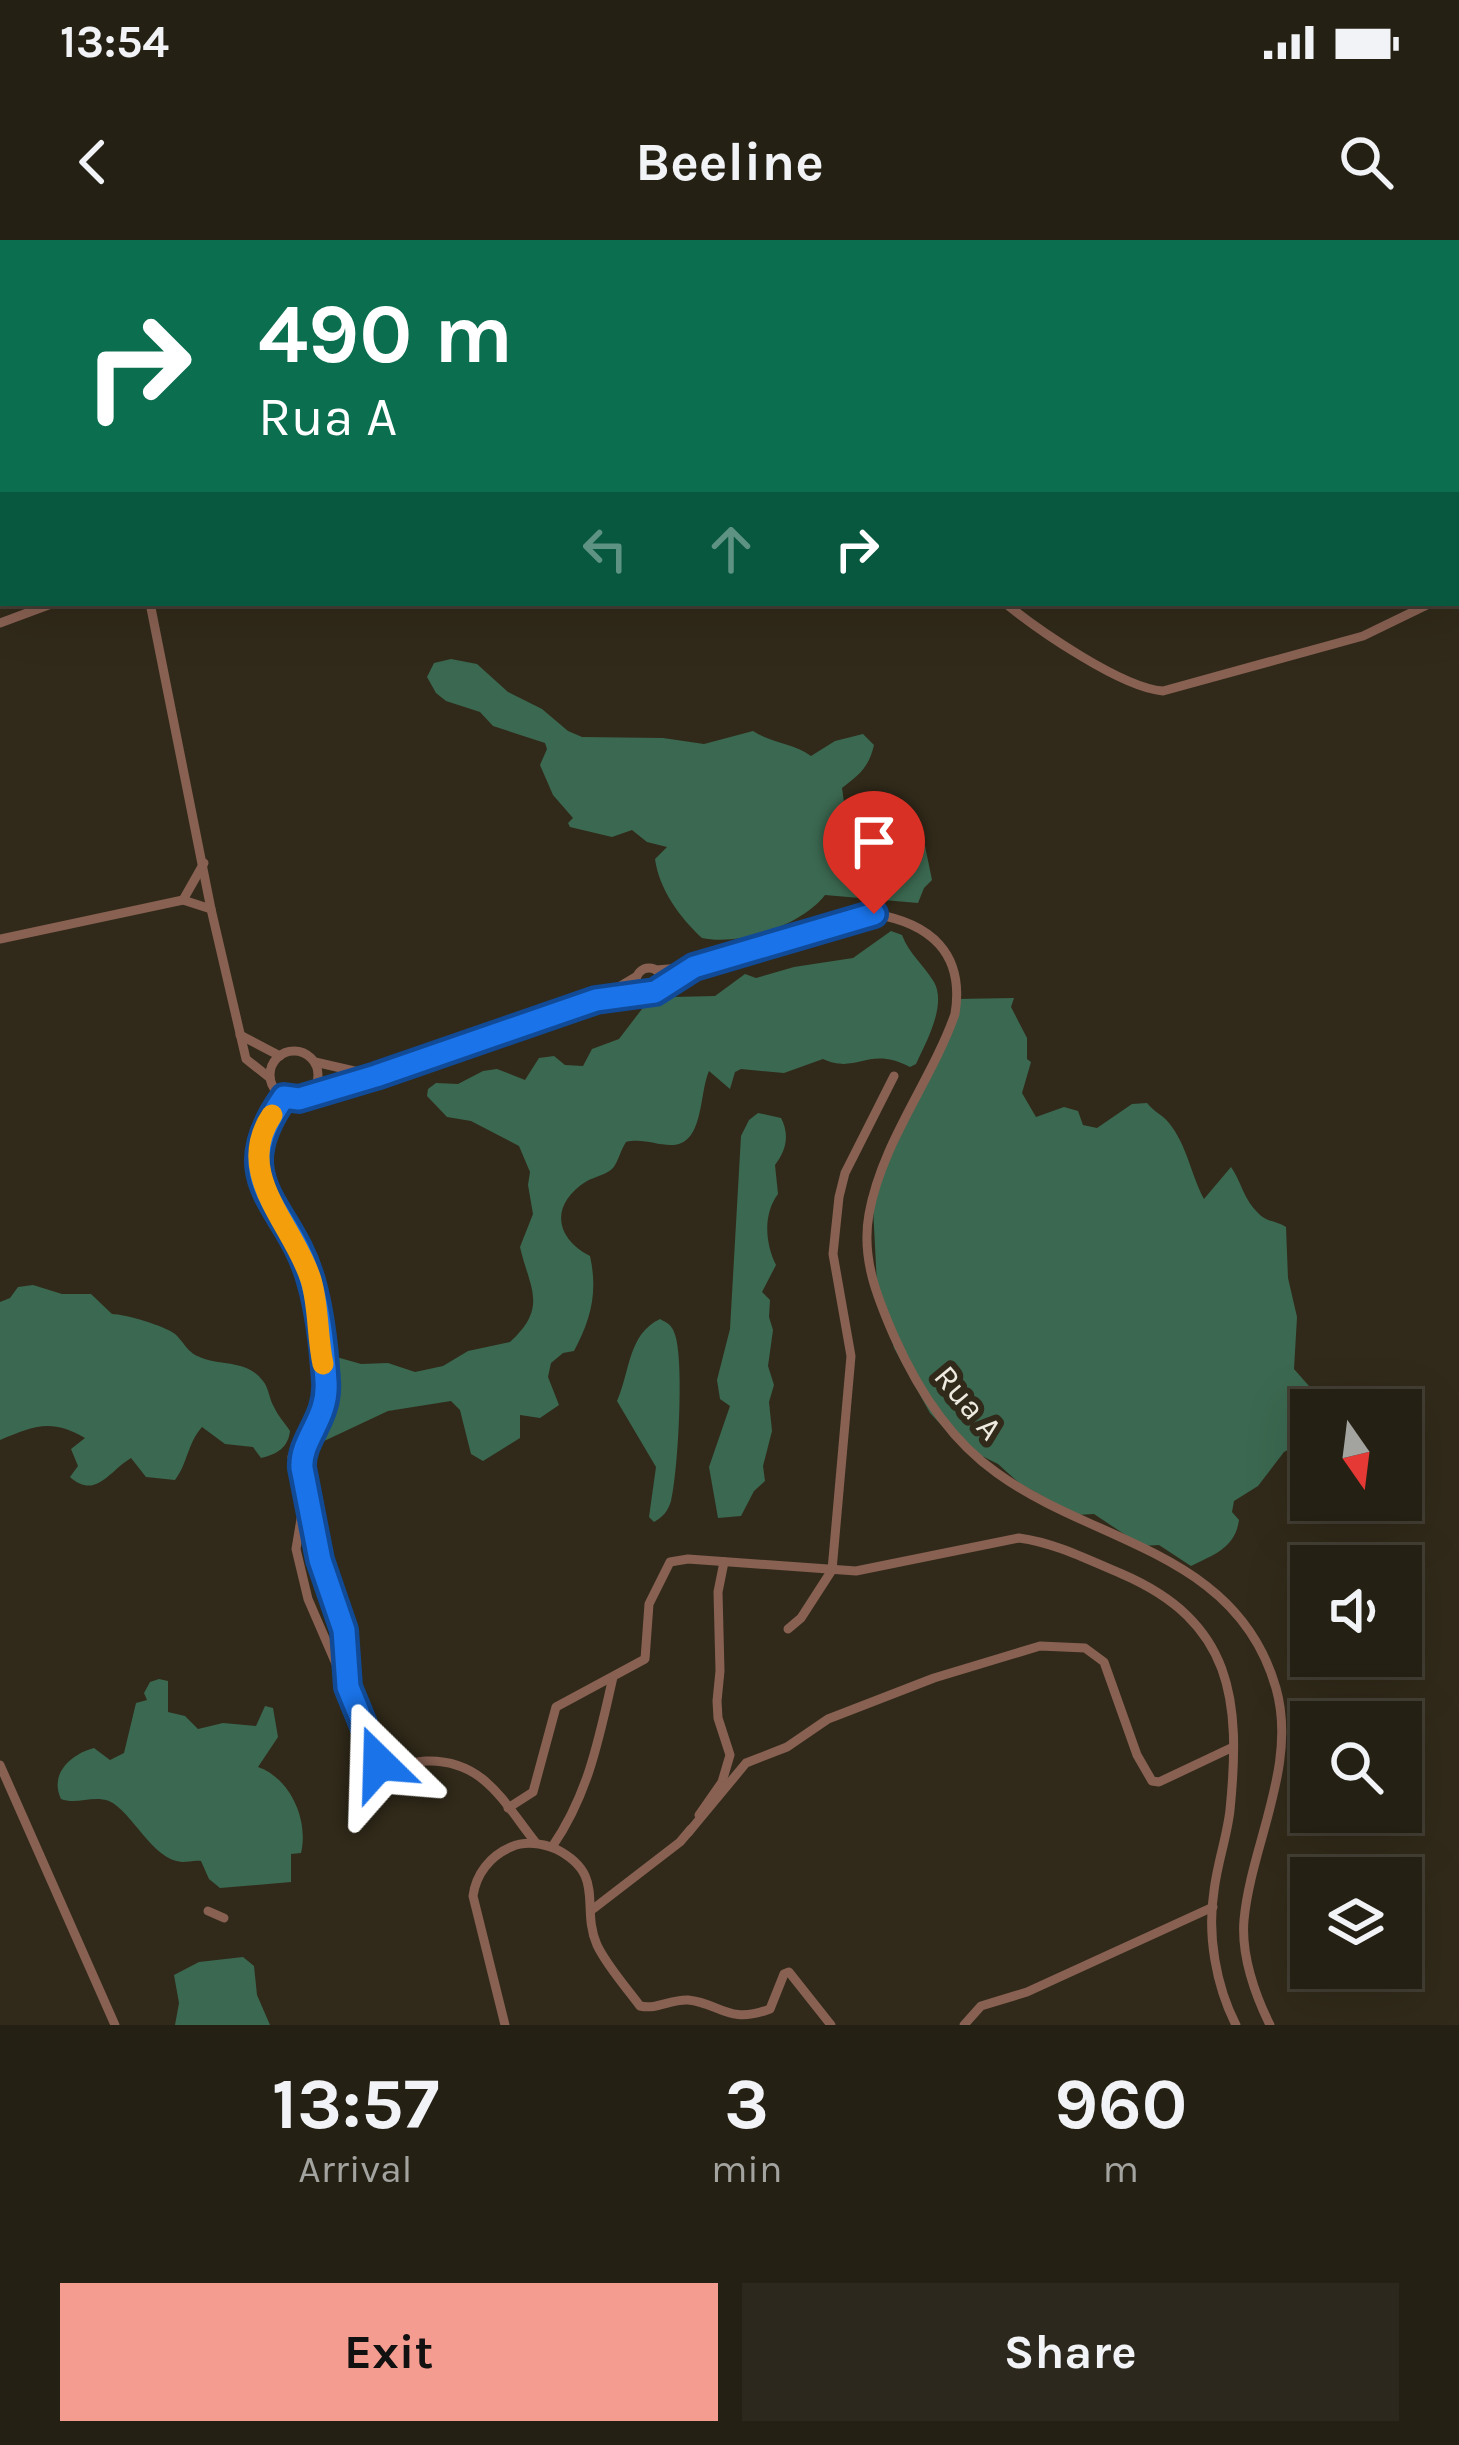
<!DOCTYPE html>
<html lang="en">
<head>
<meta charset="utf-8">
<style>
	:root { --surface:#252014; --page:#2d281d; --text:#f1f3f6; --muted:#a3a3a0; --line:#423e34; --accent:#f59c91 }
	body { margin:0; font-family:Karla,sans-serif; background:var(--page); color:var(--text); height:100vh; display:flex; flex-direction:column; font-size:45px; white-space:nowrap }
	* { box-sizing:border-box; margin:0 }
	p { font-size:39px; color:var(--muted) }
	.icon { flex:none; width:66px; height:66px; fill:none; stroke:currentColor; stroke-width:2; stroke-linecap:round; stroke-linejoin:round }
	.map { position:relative; height:1785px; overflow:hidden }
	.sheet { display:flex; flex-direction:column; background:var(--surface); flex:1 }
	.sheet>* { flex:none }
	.banner { position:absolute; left:0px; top:0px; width:1461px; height:366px; box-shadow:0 12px 48px #0002,0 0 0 3px var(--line); background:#0b6e4f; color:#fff; overflow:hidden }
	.needle { width:78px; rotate:166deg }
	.fabs { position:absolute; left:1290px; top:1149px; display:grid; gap:24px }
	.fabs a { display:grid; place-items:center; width:132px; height:132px; border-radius:0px; background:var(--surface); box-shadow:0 12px 48px #0002,0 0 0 3px var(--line); font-size:60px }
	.pin { position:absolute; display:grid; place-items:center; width:102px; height:102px; color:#fff; margin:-123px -51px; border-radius:50% 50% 50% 0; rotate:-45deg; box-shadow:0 0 12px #0007 }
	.pin .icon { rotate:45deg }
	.me { position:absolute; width:132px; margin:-66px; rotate:338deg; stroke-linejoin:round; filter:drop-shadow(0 0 9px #0008) }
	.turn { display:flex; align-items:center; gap:42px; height:252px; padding:0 60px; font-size:54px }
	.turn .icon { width:156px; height:156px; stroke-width:2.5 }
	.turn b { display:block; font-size:84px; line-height:102px }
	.lanes { display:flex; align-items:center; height:114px; padding:0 60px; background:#0003; justify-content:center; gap:60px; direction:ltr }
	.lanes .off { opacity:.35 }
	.eta { display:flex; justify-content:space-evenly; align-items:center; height:204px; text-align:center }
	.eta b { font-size:72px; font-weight:700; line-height:84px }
	.cta { display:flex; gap:24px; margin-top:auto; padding:24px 60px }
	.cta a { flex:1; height:138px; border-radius:0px; background:var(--accent); color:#111; font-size:48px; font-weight:700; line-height:138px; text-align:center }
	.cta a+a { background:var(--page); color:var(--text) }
	.status { display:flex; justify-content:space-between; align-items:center; height:84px; padding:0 60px; background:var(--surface); direction:ltr }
	.status svg { height:33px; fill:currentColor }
	header { display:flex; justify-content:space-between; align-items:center; height:156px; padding:0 60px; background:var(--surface); font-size:54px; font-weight:700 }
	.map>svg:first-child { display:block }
	.forest { fill:#3b6850 }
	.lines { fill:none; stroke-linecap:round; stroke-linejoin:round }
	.street { stroke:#886152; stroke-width:9 }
	.primary { stroke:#e59677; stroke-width:15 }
	.route-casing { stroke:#114b97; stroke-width:30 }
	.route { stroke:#1a73e8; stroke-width:21 }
	.slow { stroke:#f59e0b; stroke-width:21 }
	.labels { text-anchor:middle; stroke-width:12; stroke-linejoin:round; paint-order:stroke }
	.street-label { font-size:33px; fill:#eeeae0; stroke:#312a1a }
</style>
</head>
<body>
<div class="status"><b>13:54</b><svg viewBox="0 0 49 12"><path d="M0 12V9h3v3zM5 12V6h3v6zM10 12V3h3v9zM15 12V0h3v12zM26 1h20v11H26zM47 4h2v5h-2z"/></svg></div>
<header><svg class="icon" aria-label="back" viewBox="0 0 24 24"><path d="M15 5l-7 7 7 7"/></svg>Beeline<svg class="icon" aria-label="search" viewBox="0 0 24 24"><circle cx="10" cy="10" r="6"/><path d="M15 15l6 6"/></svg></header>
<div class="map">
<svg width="1459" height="1785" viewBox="0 0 1459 1785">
	<rect width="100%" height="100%" fill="#312a1a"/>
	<g class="forest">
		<path d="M451,419l26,5 31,28 34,17 26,22 14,6 81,1 41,6 49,-13c18,12 40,12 58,25l24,-15 28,-7 11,11c-5,22 -14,29 -32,43l2,14 -13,25 5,14 10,11 71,-18 8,12 7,34 -8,8 -6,15 -93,-8c-24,31 -86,51 -123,43 -22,-20 -43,-49 -47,-79l12,-12 -20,-5 -15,-12 -20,7 -42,-10 -2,-4 5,-5 -20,-23 -13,-30 7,-16 -2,-6 -52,-17 -13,-14 -34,-11 -10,-8 -9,-16 7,-14z"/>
		<path d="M891,691l11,4c7,19 22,30 32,47 13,23 -8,60 -18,82l-6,3c-42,-22 -53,8 -87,-8l-39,14 -43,-4 -6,3 -5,17 -21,-18c-10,23 -5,71 -35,74 -17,1 -30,-7 -48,-3 -5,7 -8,20 -13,26 -5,6 -19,9 -26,13 -36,22 -34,56 3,75 8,36 1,63 -16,95l-11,2 -12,10 -3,14 11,28 -19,13 -20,-3v23l-37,23 -12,-7 -11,-44 -9,-9 -63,10 -66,31 -10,-2 23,-49 -2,-35 28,8 27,-1 27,9 28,-6 25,-15 42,-9c39,-35 19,-55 10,-95l13,-33 -5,-29 2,-13 -11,-26 -48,-25 -24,-4 -20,-21 1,-7 8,-6 22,1 25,-13 14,-2 28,11 14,-22 15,-2 11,9 18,1 9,-17 27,-10 26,-34 28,-8 42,-1 30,-22 11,4 38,-11 59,-9z"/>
		<path d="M1014,758l-3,9 16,31v21l4,3 -9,31 14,24 28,-10 14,4 5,14 14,3 35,-24 15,-1c7,9 16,12 22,20 18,22 22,52 35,76l27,-32c10,14 13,33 27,46 8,9 19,8 28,14l2,51 9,39 -3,52 22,25 -1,15 -11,8 -7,28 -13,7 -26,34 -24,15 -2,11 7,8c-4,28 -24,34 -48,46l-32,-21 -17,1 -48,-32 -18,1 -57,-32 -21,-19 -38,-19 -30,-32 -36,-65 -17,-63 -4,-78 11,-41 58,-113 15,-54z"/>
		<path d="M758,873l23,5c9,17 5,33 -6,47l3,29c-15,20 -13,49 -2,71l-14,27 8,8 -1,17 4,13 -5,36 6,19 -5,17 3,29 -9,35 2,15 -11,10 -13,25 -23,2 -9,-51 21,-61 -10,-7 -3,-19 13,-51 11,-193 8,-16z"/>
		<path d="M33,1045l29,9h29l21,20c13,0 53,12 63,20 11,10 11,18 27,24 22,8 45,2 61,23 6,7 6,18 11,26 4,9 11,16 16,24 -2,17 -13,23 -29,27l-8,-11 -28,-3 -23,-17c-15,17 -14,36 -27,53l-29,-3 -15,-19c-22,13 -35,42 -61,19l8,-11 -7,-17 14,-11c-34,-20 -51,-12 -85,2v-138l10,-4 8,-11z"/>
		<path d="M660,1079c7,4 11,5 14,13 11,23 4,142 -3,169 -3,10 -8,16 -17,21l-5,-5 7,-50 -39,-66c13,-29 11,-67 43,-82z"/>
		<path d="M159,1439l9,2v31l17,4 13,13 25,-6 33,3 9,-20 8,2 5,29 -20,30c32,11 51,53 43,86l-10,1v28l-71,6 -11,-9 -8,-18c-6,-1 -12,1 -19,1 -30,-2 -50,-51 -73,-61 -17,-6 -32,4 -48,-2 -12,-25 10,-45 33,-51l16,12 14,-7 12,-50 11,-3 -3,-7 6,-11z"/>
		<path d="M243,1717l11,9 3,29 13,30h-95l4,-22 -5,-28 25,-13z"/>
	</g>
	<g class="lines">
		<g class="street">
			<path d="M26,0v3"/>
			<path d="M273,0l4,3"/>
			<path d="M1018,0l2,3"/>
			<path d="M1322,0l2,3"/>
			<path d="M197,3l3,-3"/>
			<path d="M381,3l1,-3"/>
			<path d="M424,3l3,-3"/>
			<path d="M1458,95h1"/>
			<path d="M1458,348l1,-1"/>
			<path d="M150,363l61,306"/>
			<path d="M1005,363c33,27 117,85 158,88l200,-55 68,-33"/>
			<path d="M0,383l54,-20"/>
			<path d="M183,660l21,-37"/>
			<path d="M0,699l183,-39 28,9 35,150 24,19"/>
			<circle cx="649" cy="741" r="13"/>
			<path d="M656,730l38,-3 180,-53c56,9 91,39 81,100 -24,68 -73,128 -86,200 -8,44 8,83 25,122 23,52 56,104 103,137 98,71 240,78 279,215 22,77 -25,157 -32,232 -3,35 11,75 26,105"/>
			<path d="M658,750l31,-20"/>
			<path d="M600,758l37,-22"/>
			<path d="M240,795l40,21"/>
			<circle cx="294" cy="835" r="24"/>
			<path d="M315,822l61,14"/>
			<path d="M307,856l289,-96 50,-7"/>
			<path d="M284,857c-61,86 5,107 27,184 9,31 13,68 15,100 4,36 -26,57 -24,87l18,92 24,70 4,52"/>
			<path d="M321,1117l-8,58 -21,42 11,50 -7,42 12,50 71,164c16,6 30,-1 47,-2 58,-2 78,42 110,82"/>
			<path d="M788,1389l13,-11 31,-48 19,-214 -18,-102 6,-57 6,-24 49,-97"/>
			<path d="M0,1525l115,260"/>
			<path d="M508,1568l25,-16 23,-85 89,-48 4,-55 21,-42 18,-3 168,12 163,-33c37,5 69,22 103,36 111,48 119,126 108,236 -3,27 -13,54 -16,81 -7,44 2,95 22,134"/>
			<path d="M699,1575l23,-33 8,-27 -12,-37 -1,-17 3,-30 -2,-79 6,-30"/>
			<path d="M688,1593l58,-70 41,-16 41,-28 106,-41 106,-32 45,2 19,14 33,93 15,26 7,1 72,-34"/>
			<path d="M552,1607c36,-52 47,-108 61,-170"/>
			<path d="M593,1669l87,-67 11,-13"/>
			<path d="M208,1671l16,7"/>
			<path d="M505,1785l-32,-129c3,-22 17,-40 38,-49 14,-6 31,-4 45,2 51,26 24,57 41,96 10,21 29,42 43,61 17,4 31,-7 48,-6 32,3 40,25 82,9l14,-35 5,-2 42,53"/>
			<path d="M964,1785l17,-19 46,-14 186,-85"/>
		</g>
		<g class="primary">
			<path d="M1267,0l2,3"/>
			<path d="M1287,0l3,3"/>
			<path d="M1458,217l1,1"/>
			<path d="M1458,243l1,1"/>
		</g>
	</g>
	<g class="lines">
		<g class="route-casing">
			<path id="route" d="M379,1523l-31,-76 -4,-57 -24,-70 -18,-92c-2,-29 27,-49 24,-87 -2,-31 -6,-69 -15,-100 -21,-77 -88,-98 -27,-184l15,2 77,-23 220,-76 59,-8 39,-25 180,-53"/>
		</g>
		<use href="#route" class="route"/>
		<path class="slow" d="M272,875c-40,59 22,110 39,165 8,27 6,56 12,84"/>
	</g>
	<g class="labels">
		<g class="street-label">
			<text transform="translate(969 1162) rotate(50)" y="12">Rua A</text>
		</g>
	</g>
</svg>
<div class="fabs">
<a><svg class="needle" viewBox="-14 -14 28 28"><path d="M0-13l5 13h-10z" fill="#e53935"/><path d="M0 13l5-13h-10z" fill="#a3a3a0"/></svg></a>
<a><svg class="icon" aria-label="sound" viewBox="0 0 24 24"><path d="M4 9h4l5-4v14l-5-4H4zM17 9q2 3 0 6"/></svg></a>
<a><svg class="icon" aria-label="search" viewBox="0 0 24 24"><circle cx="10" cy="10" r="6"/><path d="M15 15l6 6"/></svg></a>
<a><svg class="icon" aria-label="layers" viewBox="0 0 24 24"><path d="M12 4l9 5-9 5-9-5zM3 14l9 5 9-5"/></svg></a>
</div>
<div class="pin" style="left:874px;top:674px;background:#d93025"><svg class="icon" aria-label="arrive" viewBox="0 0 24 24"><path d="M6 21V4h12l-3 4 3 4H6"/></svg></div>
<svg class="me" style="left:379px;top:1523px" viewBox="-20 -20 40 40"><path d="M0-17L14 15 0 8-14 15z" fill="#1a73e8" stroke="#fff" stroke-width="4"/></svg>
<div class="banner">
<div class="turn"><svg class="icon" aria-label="right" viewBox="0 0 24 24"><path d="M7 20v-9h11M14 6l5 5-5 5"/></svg><div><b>490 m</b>Rua A</div></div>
<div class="lanes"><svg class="icon off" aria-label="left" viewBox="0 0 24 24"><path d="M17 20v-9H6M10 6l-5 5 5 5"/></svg><svg class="icon off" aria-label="ahead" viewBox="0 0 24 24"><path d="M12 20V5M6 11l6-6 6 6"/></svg><svg class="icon" aria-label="right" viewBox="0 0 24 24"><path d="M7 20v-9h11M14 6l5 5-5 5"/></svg></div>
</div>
</div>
<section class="sheet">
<div class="eta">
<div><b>13:57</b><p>Arrival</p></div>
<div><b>3</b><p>min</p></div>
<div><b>960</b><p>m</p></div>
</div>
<div class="cta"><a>Exit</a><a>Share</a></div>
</section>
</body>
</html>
